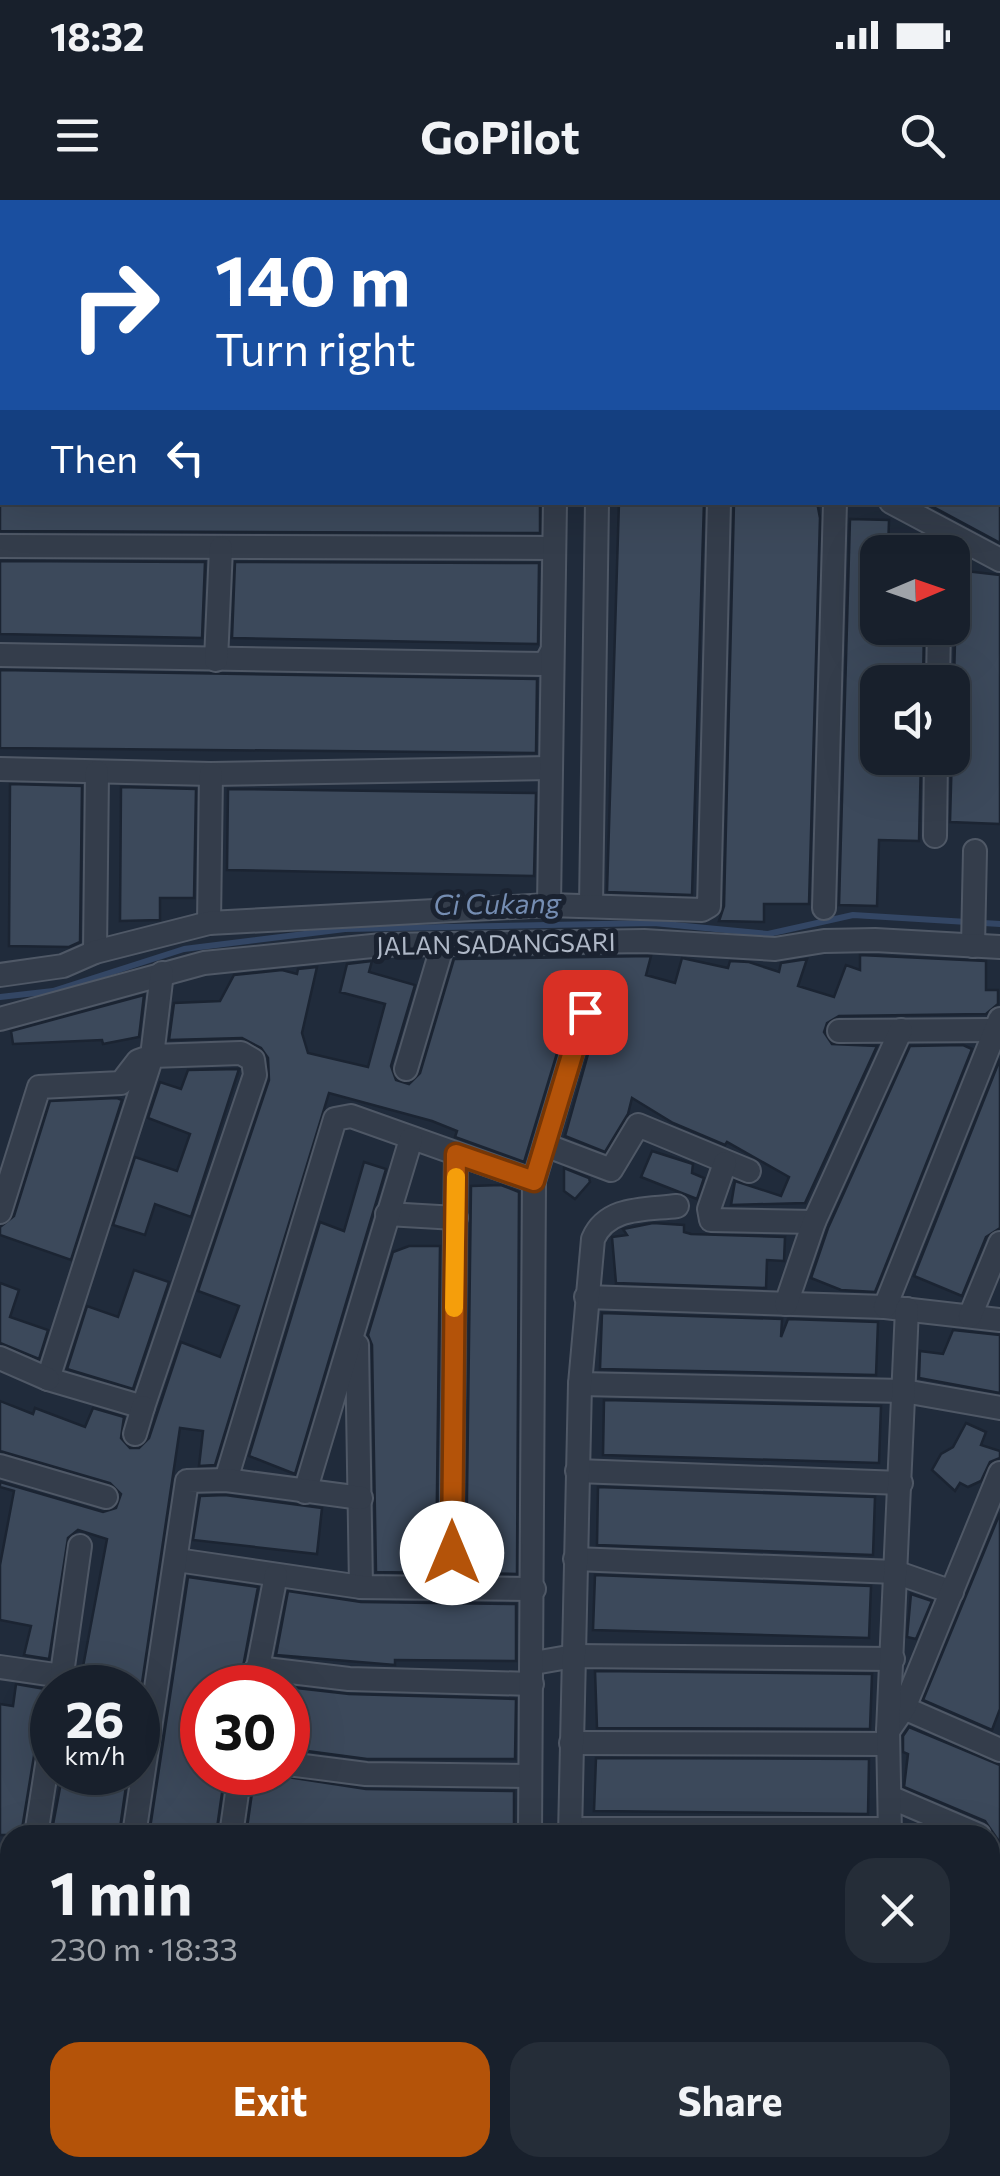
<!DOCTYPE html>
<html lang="en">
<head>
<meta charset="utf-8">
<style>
	:root { --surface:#18202c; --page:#252d38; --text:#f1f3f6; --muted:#9fa3a9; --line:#363e48; --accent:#b45309 }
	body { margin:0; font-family:Commissioner,sans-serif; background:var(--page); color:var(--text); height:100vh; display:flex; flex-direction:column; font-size:38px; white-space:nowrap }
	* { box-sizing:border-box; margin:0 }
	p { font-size:32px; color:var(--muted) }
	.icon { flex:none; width:55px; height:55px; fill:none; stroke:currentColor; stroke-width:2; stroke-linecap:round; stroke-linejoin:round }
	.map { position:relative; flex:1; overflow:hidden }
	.sheet { position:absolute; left:0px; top:1625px; width:1000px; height:352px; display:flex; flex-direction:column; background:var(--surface); border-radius:30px 30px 0 0; box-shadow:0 10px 40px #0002,0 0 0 2px var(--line) }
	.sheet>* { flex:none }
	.top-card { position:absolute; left:0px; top:0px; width:1000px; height:305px; box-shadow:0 10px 40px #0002,0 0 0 2px var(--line); background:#1a4fa0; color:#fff; overflow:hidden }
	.needle { width:65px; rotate:88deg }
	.controls { position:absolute; left:860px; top:335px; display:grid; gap:20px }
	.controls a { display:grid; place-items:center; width:110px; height:110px; border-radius:20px; background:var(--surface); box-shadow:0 10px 40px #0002,0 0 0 2px var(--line); font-size:50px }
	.speed { position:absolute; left:30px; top:1465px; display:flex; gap:20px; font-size:50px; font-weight:700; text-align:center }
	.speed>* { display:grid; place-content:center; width:130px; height:130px; border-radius:50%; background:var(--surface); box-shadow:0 10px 40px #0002,0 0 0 2px var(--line); line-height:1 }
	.speed small { font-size:25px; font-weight:400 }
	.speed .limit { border:15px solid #d22; background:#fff; color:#111 }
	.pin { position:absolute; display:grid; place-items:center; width:85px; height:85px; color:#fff; margin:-42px; border-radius:20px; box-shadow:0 5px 15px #0006 }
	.me { position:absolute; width:110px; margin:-55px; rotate:0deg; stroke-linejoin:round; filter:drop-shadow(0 0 8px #0008) }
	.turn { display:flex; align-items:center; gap:35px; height:210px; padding:0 50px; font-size:45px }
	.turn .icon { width:130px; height:130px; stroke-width:2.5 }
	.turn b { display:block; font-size:70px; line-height:85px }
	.then { display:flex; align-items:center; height:95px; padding:0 50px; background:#0003; gap:20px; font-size:38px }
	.round { display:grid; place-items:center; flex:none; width:105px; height:105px; border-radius:30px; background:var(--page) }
	.summary { display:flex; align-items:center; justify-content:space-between; height:170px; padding:0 50px }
	h1 { font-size:60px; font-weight:700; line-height:75px }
	.cta { display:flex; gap:20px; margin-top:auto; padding:20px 50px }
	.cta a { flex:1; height:115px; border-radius:30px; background:var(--accent); color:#fff; font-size:40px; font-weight:700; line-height:115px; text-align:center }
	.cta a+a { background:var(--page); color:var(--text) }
	.status { display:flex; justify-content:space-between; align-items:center; height:70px; padding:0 50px; background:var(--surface); direction:ltr }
	.status svg { height:28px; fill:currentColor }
	header { display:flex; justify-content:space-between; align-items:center; height:130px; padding:0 50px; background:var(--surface); font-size:45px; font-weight:700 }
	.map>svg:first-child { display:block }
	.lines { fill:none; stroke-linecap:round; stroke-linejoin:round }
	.stream { stroke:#334664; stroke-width:6 }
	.building { fill:#3c495b; stroke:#1b2432; stroke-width:2.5 }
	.minor-casing { stroke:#4f5866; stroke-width:26 }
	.minor { stroke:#343d4b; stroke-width:22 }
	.route-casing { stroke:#753606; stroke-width:25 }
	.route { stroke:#b45309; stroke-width:18 }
	.slow { stroke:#f59e0b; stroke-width:18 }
	.labels { text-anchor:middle; stroke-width:10; stroke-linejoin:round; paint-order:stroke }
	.street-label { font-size:25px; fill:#afb8c7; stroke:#1a2230 }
	.water-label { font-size:28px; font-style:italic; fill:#758db2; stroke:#1a2230 }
</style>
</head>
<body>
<div class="status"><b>18:32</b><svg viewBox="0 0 49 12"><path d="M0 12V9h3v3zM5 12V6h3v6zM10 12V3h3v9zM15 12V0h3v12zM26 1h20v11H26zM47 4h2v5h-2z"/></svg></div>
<header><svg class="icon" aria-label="menu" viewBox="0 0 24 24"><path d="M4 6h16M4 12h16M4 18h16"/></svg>GoPilot<svg class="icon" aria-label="search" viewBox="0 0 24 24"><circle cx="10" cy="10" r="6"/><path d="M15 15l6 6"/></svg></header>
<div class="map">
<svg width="1000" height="1976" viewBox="0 0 1000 1976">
	<rect width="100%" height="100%" fill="#202b3b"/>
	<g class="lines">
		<path class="stream" d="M0,797l53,-6 131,-42 161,-20 309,-6 114,11 85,-19 147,9"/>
	</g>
	<g class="building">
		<path d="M0,302h540v31l-540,-2z"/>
		<path d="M619,302h85l-12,393 -85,-3z"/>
		<path d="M734,302h83l3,16 -11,386h-45v18l-45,-1 5,-15z"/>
		<path d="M924,302h76v41z"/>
		<path d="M850,319l39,1 -1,32h-10v76h46l-1,54h-45v76h43l-2,83 -40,-1 -2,66 -38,-1z"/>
		<path d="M0,361l205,1 -3,76 -202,-4z"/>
		<path d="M235,362l304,1 -1,81 -306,-6z"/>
		<path d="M957,370l43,5v249l-50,-2z"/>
		<path d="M0,470l537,9 -1,74 -536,-5z"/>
		<path d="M10,584l72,2 -2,156 -11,5 -60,-1z"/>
		<path d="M121,587l75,2 -2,109h-34v22l-40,1z"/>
		<path d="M228,589l308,4 -2,83 -307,-6z"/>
		<path d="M860,755l126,6v29h12v14l-12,10 -147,2 -12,7 -3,9 8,12 45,2 -72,157 -74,2 4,-24 46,15 8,-19 -62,-35 -2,3 -52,-22 -41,-25 -4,16 -23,38 -40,-16 34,-121 -3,-13 -8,-6 -12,4 -5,7 -47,155 -69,-25 2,-6 -25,-10 -103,-28 -114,372 -16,1 4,-35 -23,-3 -42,282v-22h-59l28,-149 -29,-9 -10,8 -19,121 -25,-4 7,-29 -31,-6v-55l14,-74 -14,-4v-5l103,30 13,-4 5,-14 -11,-11 -110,-32v-50l33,13 2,-6 50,19 8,-19 31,9 -3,21 9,10h9l10,-10 32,-96 39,15 19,-51 -41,-15 71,-211 -1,-22 -7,-10 -19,-10 -73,2 5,-37 46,-2 14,-26 48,-5 15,4 1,-5 19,-2 -15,66 6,20 60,14 17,-63 -45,-12 7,-28 25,-3 -3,11 46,13 -24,81 5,14 13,4 11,-11 34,-114 197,-3 -5,19 29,8 7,-25 46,10 2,-7 19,1 30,10 2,-9 26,-4 -9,27 36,11 12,-32 14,5z"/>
		<path d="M144,795l-5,42 -36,7 -1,-4 -89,4 -2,-13z"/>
		<path d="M963,845l9,4 -97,243 -34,-2 -30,-12 17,-50 82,-182z"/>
		<path d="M1000,859v169l-14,9 -24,59 -48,-20z"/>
		<path d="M239,869l-48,148 -36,-13 -10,31 -32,-10 22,-68 42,14 13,-37 -42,-16 12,-36 21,7 7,-19z"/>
		<path d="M117,898l5,2 -51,160 -71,-25v-8l14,-11 36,-115z"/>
		<path d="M652,951l41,13 -1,9 12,5 -7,21 -56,-22z"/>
		<path d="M364,962l22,7 -91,305 -46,-18 71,-234 24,9z"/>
		<path d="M564,968l25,10 1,4 -15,17 -11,-8z"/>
		<path d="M501,985l18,7 -2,382 -51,-1 5,-387z"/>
		<path d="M653,1023l31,2v7l7,2 94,3 -1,24 -17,-1 -1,28 -150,-5 -4,-46 15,-2 -4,-6z"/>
		<path d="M409,1046h31l-4,327 -60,-1 -4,-227 -4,-10 25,-83z"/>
		<path d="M134,1070l35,12 -36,107 -66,-20 20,-63 31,11z"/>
		<path d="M0,1083l19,7 -9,27 38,13 -9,29 -39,-16z"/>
		<path d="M602,1113l180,6 -1,18 7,-18 90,3 -2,53 -276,-6z"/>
		<path d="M953,1130l47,5v58l-81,-15 1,-27 23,3z"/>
		<path d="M604,1200l277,6 -2,57 -276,-8z"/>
		<path d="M966,1223l20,9 -5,13 19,6v7l-10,4 -9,19 -13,6 -8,-4 -5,8 -23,-21 9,-16 12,-7z"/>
		<path d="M598,1287l277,10 -2,58 -276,-10z"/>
		<path d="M225,1295l97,13 -5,46 -124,-14 7,-44z"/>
		<path d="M1000,1313v196l-8,21 -69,-30z"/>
		<path d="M595,1375l276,11 -2,52 -276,-8z"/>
		<path d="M188,1377l70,10 -19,101h-37v84h23l-9,63h-67z"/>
		<path d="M288,1391l73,11 155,2v57l-121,-1v5l-119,-10z"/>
		<path d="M911,1394l21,7 -16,38 -9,-2z"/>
		<path d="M595,1471l277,3 -2,55 -273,-1z"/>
		<path d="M16,1484l29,5 -24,146h-21v-131l13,2z"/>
		<path d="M270,1485l79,9 167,5 -1,60h-148l-60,-8 1,-7 -20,-3v-53z"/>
		<path d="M909,1527l91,38v78l-15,-22 -81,-34 4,-33 -5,-2v-16z"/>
		<path d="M596,1558l273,1 -1,55 -274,-3z"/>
		<path d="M63,1572h65l-9,63h-68z"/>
		<path d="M255,1572l111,17 148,2v44h-268z"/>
	</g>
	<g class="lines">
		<g class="minor-casing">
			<g id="minor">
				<path d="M440,0v2"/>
				<path d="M834,0v2"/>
				<path d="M901,0l5,2"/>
				<path d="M6,2v-2"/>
				<path d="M561,2v-2"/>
				<path d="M602,2l1,-2"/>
				<path d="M724,2v-2"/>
				<path d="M998,50l2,1"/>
				<path d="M0,104h2"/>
				<path d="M2,182v41"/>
				<path d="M998,205l2,2"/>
				<path d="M891,302l109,58"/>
				<path d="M0,346l553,2"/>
				<path d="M0,455l545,9 6,-11"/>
				<path d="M216,460l5,-112"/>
				<path d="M938,482l1,-54"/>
				<path d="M0,569l211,5 339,-6"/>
				<path d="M935,636l1,-78"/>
				<path d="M549,705l6,-403"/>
				<path d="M591,705l6,-403"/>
				<path d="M824,708l11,-406"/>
				<path d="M209,723l2,-149"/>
				<path d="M973,746l2,-95"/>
				<path d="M95,752l2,-180"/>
				<path d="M0,775l63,-9 32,-14 114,-29 340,-18 153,5 7,-4 10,-404"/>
				<path d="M0,819l204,-56 178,-18 262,-4 131,8 49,-8 51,-1 125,7"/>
				<path d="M839,831l155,-1"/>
				<path d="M406,869l37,-125"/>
				<path d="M545,945l66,25 27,-45 111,46"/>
				<path d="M725,963l-16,46 2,11 103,2"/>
				<path d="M0,1012l39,-125 82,-4 17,-22 14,-5 89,-3 12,7 2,15 -112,332 -95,-28 104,-323 10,-83"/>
				<path d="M387,1014l69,4"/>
				<path d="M586,1097l299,10 115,13"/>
				<path d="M786,1104l28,-82 87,-192"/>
				<path d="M885,1107l115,-288"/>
				<path d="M970,1116l30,-73"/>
				<path d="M357,1145l4,242"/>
				<path d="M0,1158l48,21"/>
				<path d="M580,1184l324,7 96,17"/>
				<path d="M135,1234l8,-27"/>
				<path d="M0,1266l106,31"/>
				<path d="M577,1271l324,12"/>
				<path d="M226,1280l109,-361 16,-3 183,65"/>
				<path d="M305,1292l106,-353"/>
				<path d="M575,1359l320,13 57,20"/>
				<path d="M177,1360l184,27 173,2"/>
				<path d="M451,1389l5,-435"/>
				<path d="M534,1463l40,-7 319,3"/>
				<path d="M0,1467l62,9"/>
				<path d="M257,1468l92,11 183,5"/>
				<path d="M60,1488l20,-142"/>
				<path d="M254,1488l22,-113"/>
				<path d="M904,1508l96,42"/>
				<path d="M888,1531l16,-23 96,-235"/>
				<path d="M571,1543l317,1"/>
				<path d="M288,1564l78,10 163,2"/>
				<path d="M890,1597l89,38"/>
				<path d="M570,1629h320"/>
				<path d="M36,1635l16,-102"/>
				<path d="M134,1635l53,-354 39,-1 135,18"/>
				<path d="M231,1635l9,-63"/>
				<path d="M530,1635l4,-654 51,-170"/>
				<path d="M570,1635l10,-451 13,-145c14,-33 52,-29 84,-33"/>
				<path d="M890,1635l-2,-104 19,-422"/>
				<path d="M990,1743l10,5"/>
				<path d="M990,1839l10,5"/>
				<path d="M990,1938l10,4"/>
				<path d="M573,1968v8"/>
				<path d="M1,1976l9,-51"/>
				<path d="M85,1976l1,-8"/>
				<path d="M183,1976l1,-8"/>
				<path d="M270,1976l2,-8"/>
				<path d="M350,1976l1,-8"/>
				<path d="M883,1976v-8"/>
			</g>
		</g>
		<use href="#minor" class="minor"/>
	</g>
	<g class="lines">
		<g class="route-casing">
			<path id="route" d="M452,1353l4,-399 78,27 51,-169"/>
		</g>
		<use href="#route" class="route"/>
		<path class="slow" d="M454,1108l2,-131"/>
	</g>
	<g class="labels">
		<g class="street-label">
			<text transform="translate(496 744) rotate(-1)" y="9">JALAN SADANGSARI</text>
		</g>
		<g class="water-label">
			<text transform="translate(497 704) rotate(-1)" y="10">Ci Cukang</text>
		</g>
	</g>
</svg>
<div class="controls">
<a><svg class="needle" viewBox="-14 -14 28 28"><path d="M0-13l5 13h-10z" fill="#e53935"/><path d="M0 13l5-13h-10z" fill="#9fa3a9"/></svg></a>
<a><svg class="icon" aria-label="sound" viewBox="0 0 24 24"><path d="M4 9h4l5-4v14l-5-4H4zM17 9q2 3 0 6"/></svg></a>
</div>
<div class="speed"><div>26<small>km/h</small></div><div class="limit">30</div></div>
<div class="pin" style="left:585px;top:812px;background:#d93025"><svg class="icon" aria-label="arrive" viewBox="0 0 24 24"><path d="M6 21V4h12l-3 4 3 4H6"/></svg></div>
<svg class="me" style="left:452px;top:1353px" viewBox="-20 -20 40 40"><circle r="19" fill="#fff"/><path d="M0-13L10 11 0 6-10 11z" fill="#b45309"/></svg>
<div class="top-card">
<div class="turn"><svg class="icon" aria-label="right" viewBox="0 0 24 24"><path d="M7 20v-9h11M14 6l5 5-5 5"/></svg><div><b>140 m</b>Turn right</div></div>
<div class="then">Then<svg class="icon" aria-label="left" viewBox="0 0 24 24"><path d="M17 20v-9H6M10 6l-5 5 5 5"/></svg></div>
</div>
<section class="sheet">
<div class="summary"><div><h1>1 min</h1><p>230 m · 18:33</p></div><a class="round"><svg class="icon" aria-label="close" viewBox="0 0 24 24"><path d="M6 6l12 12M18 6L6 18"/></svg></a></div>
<div class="cta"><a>Exit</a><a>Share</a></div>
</section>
</div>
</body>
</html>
